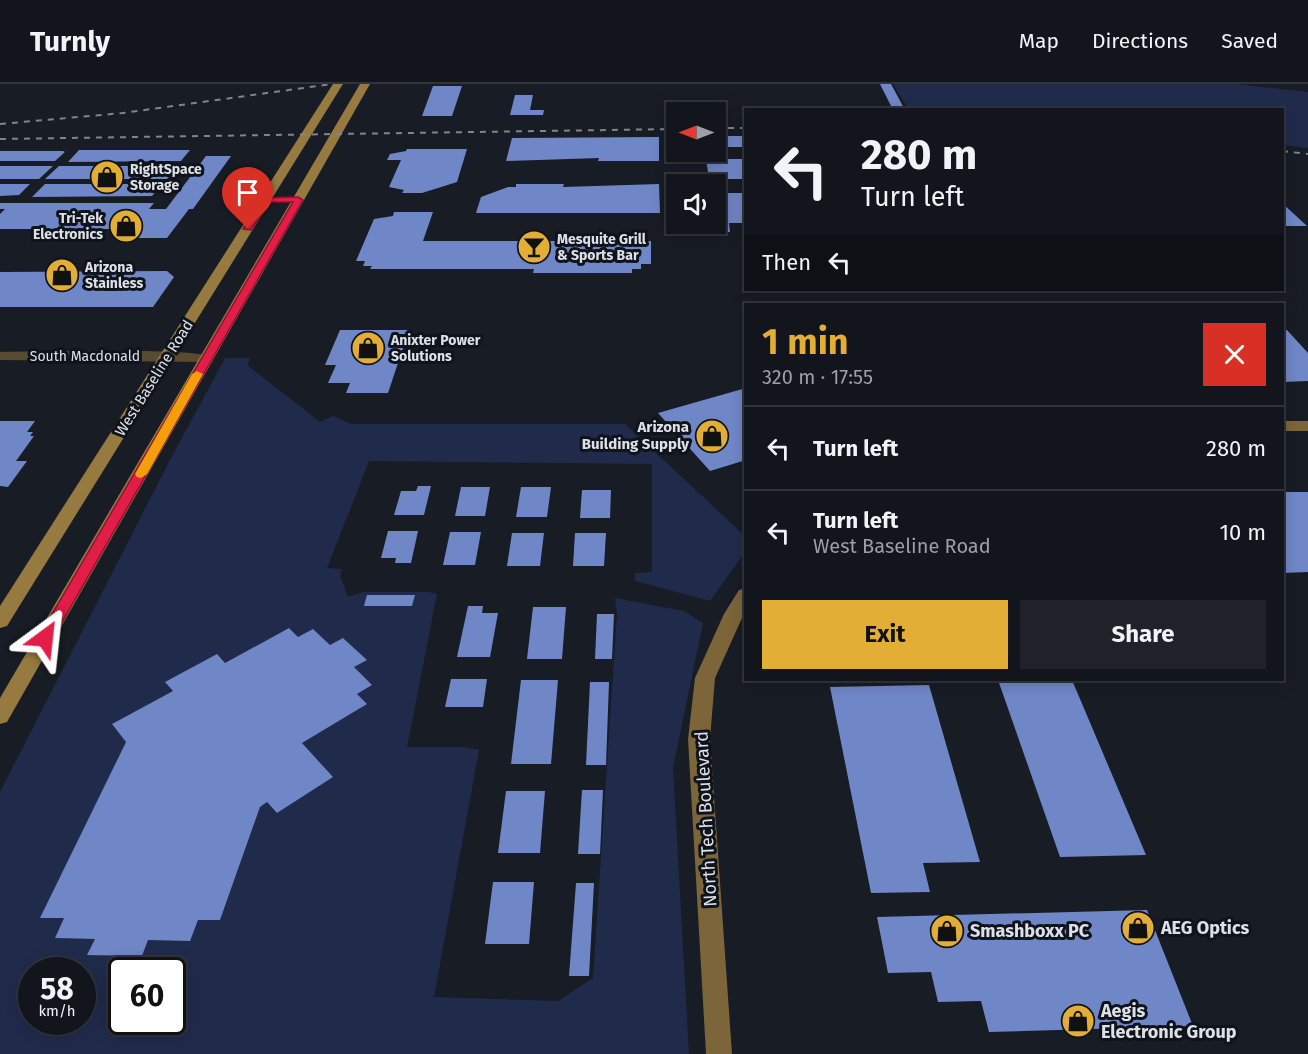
<!DOCTYPE html>
<html lang="en">
<head>
<meta charset="utf-8">
<style>
	:root { --surface:#12151c; --page:#1f2229; --text:#f1f3f6; --muted:#9c9fa3; --line:#31343b; --accent:#e3ae35 }
	body { margin:0; font-family:"Fira Sans",sans-serif; background:var(--page); color:var(--text); height:100vh; display:flex; flex-direction:column; font-size:22px; white-space:nowrap }
	* { box-sizing:border-box; margin:0 }
	p { font-size:20px; color:var(--muted) }
	.icon { flex:none; width:33px; height:33px; fill:none; stroke:currentColor; stroke-width:2; stroke-linecap:round; stroke-linejoin:round }
	.map { position:relative; flex:1; overflow:hidden }
	.panel { position:absolute; left:744px; top:219px; width:540px; height:378px; display:flex; flex-direction:column; background:var(--surface); border-radius:0px; box-shadow:0 3px 15px #0003,0 0 0 2px var(--line) }
	.panel>* { flex:none }
	.top-card { position:absolute; left:744px; top:24px; width:540px; height:183px; border-radius:0px; box-shadow:0 3px 15px #0003,0 0 0 2px var(--line); background:#12151c; color:var(--text); overflow:hidden }
	.needle { width:39px; rotate:270deg }
	.tools { position:absolute; left:666px; top:18px; display:grid; gap:12px }
	.tools a { display:grid; place-items:center; width:60px; height:60px; border-radius:0px; background:var(--surface); box-shadow:0 3px 15px #0003,0 0 0 2px var(--line); font-size:30px }
	.speed { position:absolute; left:18px; top:873px; display:flex; gap:12px; font-size:30px; font-weight:700; text-align:center }
	.speed>* { display:grid; place-content:center; width:78px; height:78px; border-radius:50%; background:var(--surface); box-shadow:0 3px 15px #0003,0 0 0 2px var(--line); line-height:1 }
	.speed small { font-size:15px; font-weight:400 }
	.speed .limit { border:3px solid #111; border-radius:9px; background:#fff; color:#111 }
	.pin { position:absolute; display:grid; place-items:center; width:51px; height:51px; color:#fff; margin:-62px -26px; border-radius:50% 50% 50% 0; rotate:-45deg; box-shadow:0 0 6px #0007 }
	.pin .icon { rotate:45deg }
	.me { position:absolute; width:66px; margin:-33px; rotate:30deg; stroke-linejoin:round; filter:drop-shadow(0 0 4px #0008) }
	.turn { display:flex; align-items:center; gap:21px; height:126px; padding:0 18px; font-size:27px }
	.turn .icon { width:78px; height:78px; stroke-width:2.5 }
	.turn b { display:block; font-size:42px; line-height:51px }
	.then { display:flex; align-items:center; height:57px; padding:0 18px; background:#0003; gap:12px; font-size:22px }
	.round { display:grid; place-items:center; flex:none; width:63px; height:63px; border-radius:0px; background:var(--page) }
	.headline { display:flex; align-items:center; justify-content:space-between; height:102px; padding:0 18px }
	h1 { font-size:36px; font-weight:700; line-height:45px; color:var(--accent) }
	.action { display:flex; gap:12px; margin-top:auto; padding:12px 18px }
	.action a { flex:1; height:69px; border-radius:0px; background:var(--accent); color:#111; font-size:24px; font-weight:700; line-height:69px; text-align:center }
	.action a+a { background:var(--page); color:var(--text) }
	ul { padding:0; list-style:none }
	li { display:flex; align-items:center; gap:18px; height:84px; padding:0 18px; border-top:2px solid var(--line) }
	li div { flex:1 }
	li b { display:block; font-size:22px }
	li em { font-style:normal }
	header { display:flex; align-items:center; gap:36px; box-sizing:border-box; height:84px; padding:0 30px; background:var(--surface); border-bottom:2px solid var(--line) }
	header strong { font-size:28px }
	nav { display:flex; gap:33px; margin-inline-start:auto; font-size:21px }
	.map>svg:first-child { display:block }
	.green { fill:#202b4c; fill-rule:evenodd }
	.building { fill:#7087c7 }
	.lines { fill:none; stroke-linecap:round; stroke-linejoin:round }
	.street { fill:#594b30; fill-rule:evenodd }
	.secondary { fill:#7c6539; fill-rule:evenodd }
	.primary { fill:#967a3f; fill-rule:evenodd }
	.rail { stroke:#81848c; stroke-width:2; stroke-dasharray:6 6; stroke-linecap:butt }
	.route { fill:#e11d48; stroke:#92132f; stroke-width:1.5 }
	.slow { fill:#f59e0b }
	.labels { text-anchor:middle; stroke-width:6; stroke-linejoin:round; paint-order:stroke }
	.far-poi-label { font-size:14px; font-weight:bold; fill:#dee0e7; stroke:#0f131b; text-anchor:start }
	.far-street-label { font-size:14px; fill:#dee0e7; stroke:#0f131b }
	.street-label { font-size:15px; fill:#dee0e7; stroke:#0f131b }
	.poi-label { font-size:15px; font-weight:bold; fill:#dee0e7; stroke:#0f131b; text-anchor:end }
	.near-street-label { font-size:18px; fill:#dee0e7; stroke:#0f131b }
	.near-poi-label { font-size:18px; font-weight:bold; fill:#dee0e7; stroke:#0f131b; text-anchor:start }
</style>
</head>
<body>
<header>
<strong>Turnly</strong>
<nav><a>Map</a><a>Directions</a><a>Saved</a></nav>
</header>
<div class="map">
<svg width="1308" height="970" viewBox="0 0 1308 970">
	<rect width="100%" height="100%" fill="#181c25"/>
	<g class="green">
		<path d="M893,0h343l72,8v56l-25,-3 -1,-35 -374,-1z"/>
		<path d="M225,274h25l-3,7 73,57 13,-6 18,8h274l120,112v16l-35,49 -75,-20v-8l17,-1v-108l-283,-3 -42,107 15,1 -2,7 8,21 15,-5h65l9,2 -30,153h58l14,3 -45,247 124,4 35,-23 24,-364 -2,-16 69,13 19,12 -30,145 16,286h-689v-262l169,-330zM289,544l9,9 15,-8 17,16 13,-7 23,21 -12,8 18,18 -15,9 9,10 -64,39 31,34 -56,36 -10,-11 -7,5 -40,113h-22l-50,20 -6,16 -54,-2 7,-15 -40,-1 9,-20h-23l85,-176 -14,-18 61,-33 -7,-9 51,-28 8,9zM32,886h50v52h-50zM122,886h50v52h-50z"/>
	</g>
	<g class="building">
		<path d="M880,0h11l14,26h-12z"/>
		<path d="M433,2h29l-10,30h-30z"/>
		<path d="M515,11h18l-3,15h14l-1,5h-33z"/>
		<rect x="716" y="52" width="30" height="11"/>
		<path d="M659,53v24h-61l1,-3 -93,3 6,-23z"/>
		<path d="M407,65h60l-10,33 -35,11h-20l2,-3 -15,-3 12,-27h-14l3,-6 16,-3z"/>
		<path d="M79,66h111l-9,11 -113,1z"/>
		<path d="M0,67h63l2,1 -10,9h-55z"/>
		<path d="M206,72h25l-38,53h-4l-22,29h-41l8,-9h-134v-15l5,-5h-5v-6h154l-5,6h17z"/>
		<path d="M706,75h40v20h-37z"/>
		<path d="M0,82h53l-14,13h-39z"/>
		<path d="M59,82h119l-11,13h-122z"/>
		<path d="M0,100h30l-11,11 -19,1z"/>
		<path d="M45,100h117l-10,12 -120,1z"/>
		<path d="M516,100h48l-1,3 96,-3 1,29h-184l5,-16 27,-10h8z"/>
		<path d="M716,109h30v30h-17l1,9h-19l-1,-8h6z"/>
		<path d="M1282,119l25,23h-25z"/>
		<path d="M394,128h39l-10,29h228v23h-10v5h-9v4h-99l1,-4h-164l2,-3h-9l2,-5h-9l18,-42 19,-3z"/>
		<path d="M167,187l7,6 -21,30h-153v-35z"/>
		<path d="M340,246h69l-21,63h-42l4,-10h-22l8,-18h-11z"/>
		<path d="M1282,246h5l21,23v28l-26,1z"/>
		<path d="M746,304v72l-36,11 -52,-58z"/>
		<path d="M0,337h35l-8,11h6l-3,4h4l-18,25h11l-19,26 -8,-1z"/>
		<path d="M418,402h13l-7,29h-30l7,-24h15z"/>
		<path d="M461,403h29l-5,29h-30z"/>
		<path d="M521,403h30l-4,30h-31z"/>
		<path d="M582,406h29l-1,28h-30z"/>
		<path d="M1282,408h26v80l-26,1z"/>
		<path d="M388,447h30l-7,32h-16l1,-5h-15z"/>
		<path d="M450,448h31l-6,33h-32z"/>
		<path d="M512,449h32l-4,33h-33z"/>
		<path d="M575,449h31l-2,33h-31z"/>
		<path d="M367,511h48l-3,11h-48z"/>
		<path d="M468,522h15l-1,7h16l-8,44h-33z"/>
		<path d="M533,523h33l-4,52h-35z"/>
		<path d="M597,530h17l-2,45h-17z"/>
		<path d="M289,544l9,9 15,-8 17,16 13,-7 24,22 -13,7 18,18 -15,9 10,10 -65,39 31,34 -56,36 -10,-11 -7,5 -40,113h-22l-8,21 -42,-1 -6,16 -55,-1 8,-16 -40,-1 9,-20h-24l86,-176 -14,-18 61,-33 -8,-9 52,-28 8,9z"/>
		<path d="M451,595h36l-4,28h-38z"/>
		<path d="M521,596h37l-7,84h-40z"/>
		<path d="M998,596h74l74,175 -86,2z"/>
		<path d="M590,598h19l-3,83h-20z"/>
		<path d="M929,601l51,177 -57,1 7,29 -59,1 -41,-206z"/>
		<path d="M582,706h21l-3,64h-22z"/>
		<path d="M506,707h39l-5,62h-42z"/>
		<path d="M493,798h41l-5,62h-44z"/>
		<path d="M576,799h18l-5,93h-20z"/>
		<path d="M1147,826l46,116 -204,6 -8,-31 -43,1 -7,-30 -43,1 -11,-56z"/>
	</g>
	<g class="lines">
		<path class="street" d="M0,268c28,0 203,-5 213,6l-7,4 -206,-2z"/>
		<g class="secondary">
			<rect x="1282" y="337" width="26" height="10"/>
			<path d="M746,504v21l-31,69 -5,61 22,315h-26l-18,-315 7,-61 29,-64 15,-24z"/>
		</g>
		<g class="primary">
			<path d="M333,0h10l-336,542 -7,2v-22z"/>
			<path d="M360,0h10l-363,638 -7,2v-26z"/>
		</g>
		<g class="rail">
			<path d="M0,40l123,-11 209,-29"/>
			<path d="M716,44h30"/>
			<path d="M0,55l676,-10"/>
			<path d="M1282,67l26,3"/>
		</g>
	</g>
	<path class="route" d="M298,113l5,3 -250,438 -3,4h-10l-2,-4 255,-436h-24l-18,28 -8,-1 20,-31z"/>
	<path class="slow" d="M197,287l6,3 -56,100 -6,4 -4,-1 -2,-3 57,-100z"/>
	<defs>
		<g id="shop-disc" transform="scale(1.725)"><circle r="9.5" fill="#e3ae35" stroke="#0f131b"/><path d="M-5-2.5h2.3a2.7 3.5 0 0 1 5.4 0H5L5.5 6h-11ZM-1.5-2.5h3a1.5 2.3 0 0 0-3 0Z" fill="#111"/></g>
		<g id="bar-disc" transform="scale(1.725)"><circle r="9.5" fill="#e3ae35" stroke="#0f131b"/><path d="M-6-5H6L.8 .8V4.5H3.5V6h-7V4.5H-.8V.8Z" fill="#111"/></g>
	</defs>
	<g fill-rule="evenodd">
		<use href="#shop-disc" x="107" y="93"/>
		<use href="#shop-disc" x="126" y="142"/>
		<use href="#bar-disc" x="534" y="163"/>
		<use href="#shop-disc" x="62" y="191"/>
		<use href="#shop-disc" x="368" y="264"/>
		<use href="#shop-disc" x="712" y="352"/>
		<use href="#shop-disc" x="1138" y="844"/>
		<use href="#shop-disc" x="947" y="847"/>
		<use href="#shop-disc" x="1078" y="937"/>
	</g>
	<g class="labels">
		<g class="far-poi-label">
			<text x="130" y="90">RightSpace<tspan x="130" dy="16">Storage</tspan></text>
			<text x="103" y="139" text-anchor="end">Tri-Tek<tspan x="103" dy="16">Electronics</tspan></text>
			<text x="557" y="160">Mesquite Grill<tspan x="557" dy="16">&amp; Sports Bar</tspan></text>
			<text x="85" y="188">Arizona<tspan x="85" dy="16">Stainless</tspan></text>
			<text x="391" y="261">Anixter Power<tspan x="391" dy="16">Solutions</tspan></text>
		</g>
		<g class="far-street-label">
			<text x="85" y="277">South Macdonald</text>
		</g>
		<g class="street-label">
			<text transform="translate(154 294) rotate(-58)" y="5">West Baseline Road</text>
		</g>
		<g class="poi-label">
			<text x="689" y="348">Arizona<tspan x="689" dy="17">Building Supply</tspan></text>
		</g>
		<g class="near-street-label">
			<text transform="translate(706 735) rotate(-93)" y="6">North Tech Boulevard</text>
		</g>
		<g class="near-poi-label">
			<text x="1161" y="850">AEG Optics</text>
			<text x="970" y="853">Smashboxx PC</text>
			<text x="1101" y="933">Aegis<tspan x="1101" dy="21">Electronic Group</tspan></text>
		</g>
	</g>
</svg>
<div class="tools">
<a><svg class="needle" viewBox="-14 -14 28 28"><path d="M0-13l5 13h-10z" fill="#e53935"/><path d="M0 13l5-13h-10z" fill="#9c9fa3"/></svg></a>
<a><svg class="icon" aria-label="sound" viewBox="0 0 24 24"><path d="M4 9h4l5-4v14l-5-4H4zM17 9q2 3 0 6"/></svg></a>
</div>
<div class="speed"><div>58<small>km/h</small></div><div class="limit">60</div></div>
<div class="pin" style="left:248px;top:145px;background:#d93025"><svg class="icon" aria-label="arrive" viewBox="0 0 24 24"><path d="M6 21V4h12l-3 4 3 4H6"/></svg></div>
<svg class="me" style="left:45px;top:554px" viewBox="-20 -20 40 40"><path d="M0-17L14 15 0 8-14 15z" fill="#e11d48" stroke="#fff" stroke-width="4"/></svg>
<div class="top-card">
<div class="turn"><svg class="icon" aria-label="left" viewBox="0 0 24 24"><path d="M17 20v-9H6M10 6l-5 5 5 5"/></svg><div><b>280 m</b>Turn left</div></div>
<div class="then">Then<svg class="icon" aria-label="left" viewBox="0 0 24 24"><path d="M17 20v-9H6M10 6l-5 5 5 5"/></svg></div>
</div>
<section class="panel">
<div class="headline"><div><h1>1 min</h1><p>320 m · 17:55</p></div><a class="round" style="background:#d93025;color:#fff"><svg class="icon" aria-label="close" viewBox="0 0 24 24"><path d="M6 6l12 12M18 6L6 18"/></svg></a></div>
<ul>
<li><svg class="icon" aria-label="left" viewBox="0 0 24 24"><path d="M17 20v-9H6M10 6l-5 5 5 5"/></svg><div><b>Turn left</b></div><em>280 m</em></li>
<li><svg class="icon" aria-label="left" viewBox="0 0 24 24"><path d="M17 20v-9H6M10 6l-5 5 5 5"/></svg><div><b>Turn left</b><p>West Baseline Road</p></div><em>10 m</em></li>
</ul>
<div class="action"><a>Exit</a><a>Share</a></div>
</section>
</div>
</body>
</html>
